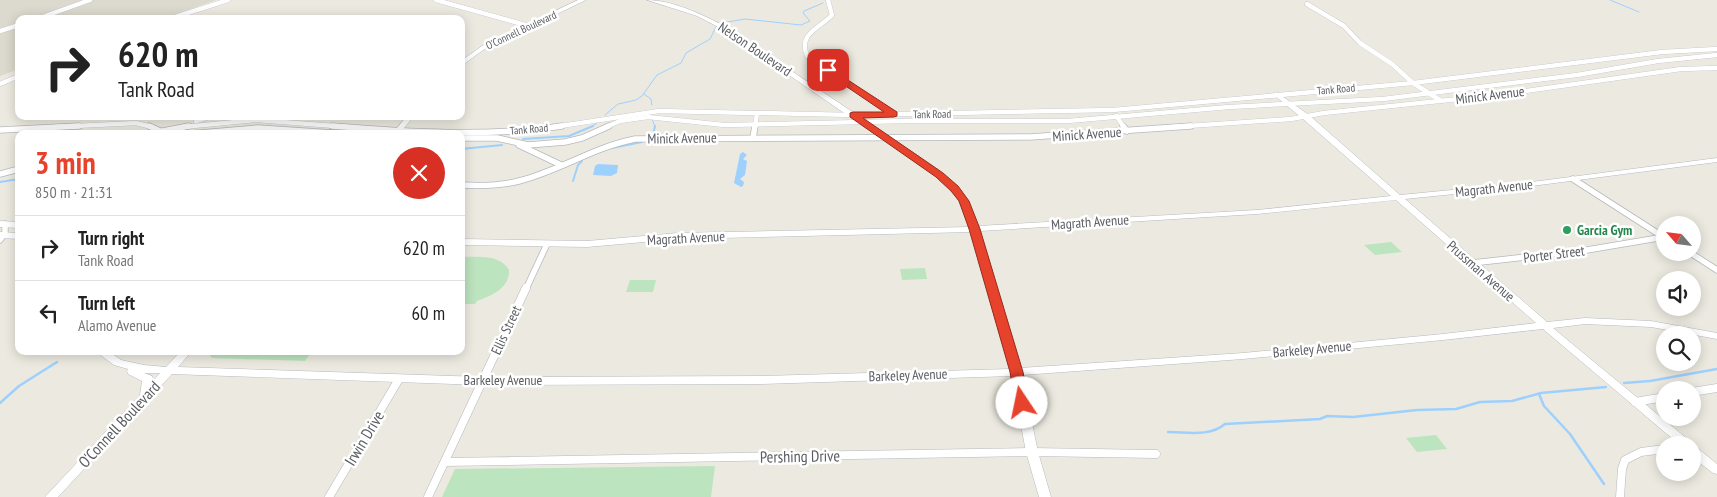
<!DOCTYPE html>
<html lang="en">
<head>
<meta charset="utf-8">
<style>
	:root { --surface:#fff; --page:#f6f6f6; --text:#222; --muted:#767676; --line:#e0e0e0; --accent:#e7422c }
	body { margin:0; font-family:"PT Sans Narrow",sans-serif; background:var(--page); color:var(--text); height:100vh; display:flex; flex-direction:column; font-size:19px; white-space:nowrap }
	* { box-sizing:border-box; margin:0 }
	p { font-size:16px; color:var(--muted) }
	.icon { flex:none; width:28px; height:28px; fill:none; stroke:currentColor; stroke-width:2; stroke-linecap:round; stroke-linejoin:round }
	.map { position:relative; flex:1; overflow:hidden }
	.panel { position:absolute; left:15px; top:130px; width:450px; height:225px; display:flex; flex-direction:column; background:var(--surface); border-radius:10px; box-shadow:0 2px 12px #0003 }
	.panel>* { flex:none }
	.guide { position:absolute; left:15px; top:15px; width:450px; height:105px; border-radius:10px; box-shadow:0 2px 12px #0003; background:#fff; color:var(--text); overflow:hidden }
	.needle { width:32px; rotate:298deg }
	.buttons { position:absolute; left:1656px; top:216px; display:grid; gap:10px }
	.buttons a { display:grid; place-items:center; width:45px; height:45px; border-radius:50%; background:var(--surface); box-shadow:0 2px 12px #0003; font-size:25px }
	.pin { position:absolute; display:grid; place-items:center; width:42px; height:42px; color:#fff; margin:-21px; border-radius:10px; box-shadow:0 2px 8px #0006 }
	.me { position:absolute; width:55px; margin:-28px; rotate:349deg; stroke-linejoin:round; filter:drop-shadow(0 0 4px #0008) }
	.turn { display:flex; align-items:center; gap:18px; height:105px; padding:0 20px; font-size:22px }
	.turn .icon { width:65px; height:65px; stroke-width:2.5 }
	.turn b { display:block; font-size:35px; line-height:42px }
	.round { display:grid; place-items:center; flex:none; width:52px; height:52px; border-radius:26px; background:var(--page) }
	.overview { display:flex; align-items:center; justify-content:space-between; height:85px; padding:0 20px }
	h1 { font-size:30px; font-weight:600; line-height:38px; color:var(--accent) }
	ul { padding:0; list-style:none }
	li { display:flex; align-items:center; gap:15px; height:65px; padding:0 20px; border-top:1px solid var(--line) }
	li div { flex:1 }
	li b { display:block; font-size:19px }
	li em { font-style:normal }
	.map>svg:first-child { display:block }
	.education { fill:#dcd9ce }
	.green { fill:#bce4be }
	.water { fill:#9ed0fe }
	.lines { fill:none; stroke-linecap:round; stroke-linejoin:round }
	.stream-far2 { stroke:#9ed0fe; stroke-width:1 }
	.stream-far1 { stroke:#9ed0fe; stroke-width:2 }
	.stream { stroke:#9ed0fe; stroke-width:2.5 }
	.street-far2-casing { stroke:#b6b8bd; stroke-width:5 }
	.street-far1-casing { stroke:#b6b8bd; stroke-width:7 }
	.street-casing { stroke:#b6b8bd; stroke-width:9 }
	.secondary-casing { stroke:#b6b9bf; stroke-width:1 }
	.street-far2 { stroke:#fff; stroke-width:4.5 }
	.street-far1 { stroke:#fff; stroke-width:5.5 }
	.street { stroke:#fff; stroke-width:8 }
	.secondary { fill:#fff; fill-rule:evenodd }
	.route { fill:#e7422c; stroke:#962b1d }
	.leisure-dot { fill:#2e9e5b; stroke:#fff; stroke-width:2 }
	.labels { text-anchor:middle; stroke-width:5; stroke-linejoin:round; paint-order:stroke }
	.far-street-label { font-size:11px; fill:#595c61; stroke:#fff }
	.street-label { font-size:14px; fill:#595c61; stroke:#fff }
	.leisure-label { font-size:14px; font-weight:bold; fill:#27864d; stroke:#fff; text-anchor:start }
	.near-street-label { font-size:16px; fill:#595c61; stroke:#fff }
</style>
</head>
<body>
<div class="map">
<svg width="1717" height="497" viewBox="0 0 1717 497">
	<rect width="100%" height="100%" fill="#eceae0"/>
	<path class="education" d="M0,0h216l-54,19h-143v50l-19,7z"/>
	<g class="green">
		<path d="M1391,242l11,10 -27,3 -11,-10z"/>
		<path d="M461,257c16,0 39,-3 48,13 1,18 -18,26 -32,31l-2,3h-14z"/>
		<path d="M925,268l2,11 -25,1 -2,-11z"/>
		<path d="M630,280h26l-3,12h-27z"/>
		<path d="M214,351h98l-7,10 -93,-3 -2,-3z"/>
		<path d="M1436,435l11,14 -30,3 -11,-14z"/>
		<path d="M715,466l-4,31h-269l13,-28z"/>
	</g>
	<g class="water">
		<path d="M743,152l4,3 -4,4 4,2 -2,14 -5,4 4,3 -1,4 -2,1 -7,-4 6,-29z"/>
		<path d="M598,164l20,1 -1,8 -6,3 -18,-1 2,-9z"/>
	</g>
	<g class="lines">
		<g class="stream-far2">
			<path d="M1610,0l29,12"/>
			<path d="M722,23l23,-4 56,6 9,-4 -7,-8 1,-2 19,-8"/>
			<path d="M644,94l7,5 1,6"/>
			<path d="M605,115l13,-11 18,-4 6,-4 15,-21 24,-12 5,-10 24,-14 6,-12"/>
			<path d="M652,119l3,8"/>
			<path d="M591,127l6,-4"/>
		</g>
		<g class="stream-far1">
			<path d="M653,135l2,-9"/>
			<path d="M523,139l46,-3 24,-10"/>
			<path d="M612,148l30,-6"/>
			<path d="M461,149l41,-4"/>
			<path d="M573,181l5,-16 4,-4"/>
			<path d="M0,182l19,-3"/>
		</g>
		<g class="stream">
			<path d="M1624,383l26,-2 67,-12"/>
			<path d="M1539,394l5,12 26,28 34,50"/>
			<path d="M0,403l19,-17 38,-24"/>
			<path d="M1168,432c19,0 42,5 57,-8l95,-5 7,-3 26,1 64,-7 39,-1 24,-7 32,-1 29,-8 65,-6"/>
		</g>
		<g class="street-far2-casing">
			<g id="street-far2">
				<path d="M436,0l93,26"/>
				<path d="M828,0l4,15c-13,14 -34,18 -25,41l87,58"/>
				<path d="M1307,4l37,22 16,17 32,21 21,19 28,18"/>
				<path d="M37,19l53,-19"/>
				<path d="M169,19l59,-19"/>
				<path d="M0,31l19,-6"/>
				<path d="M0,84l19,-8"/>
				<path d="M1116,116l8,11"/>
				<path d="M196,121l16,-5"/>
				<path d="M55,127l81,-4 16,4"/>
				<path d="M183,127l74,-7 91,7"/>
				<path d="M554,127l105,-16 194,4 260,-5 300,-27 249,-31 55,-3"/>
				<path d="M606,127l14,-6 28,-4 76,8 183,-4h161l161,-14 154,-8 194,-24 81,-14 59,-6"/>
				<path d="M755,127l2,-14"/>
				<path d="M1173,127l118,-8 33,-6 173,-18 184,-26 36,-1"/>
			</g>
		</g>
		<g class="street-far1-casing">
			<g id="street-far1">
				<path d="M149,126l11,5"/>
				<path d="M332,126c74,6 156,11 230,0"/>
				<path d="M1123,126l4,5"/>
				<path d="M0,130l79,-4"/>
				<path d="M147,134l42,-8"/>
				<path d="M188,134l70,-6 90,6"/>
				<path d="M461,138h36l31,7 37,-3 17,-4 27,-12"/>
				<path d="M753,138l2,-12"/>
				<path d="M519,145l42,20"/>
				<path d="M0,174l19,-5"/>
				<path d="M1573,179l92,59"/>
				<path d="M461,185c19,1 39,1 58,-4 40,-10 75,-34 116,-42l395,-2 161,-11"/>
				<path d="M0,240l5,-7v-9"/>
				<path d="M1689,252l28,18"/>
				<path d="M1472,263l109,-12 83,-14"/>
				<path d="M526,289l21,-45"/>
			</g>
		</g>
		<g class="street-casing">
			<g id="street">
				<path d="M1692,392l25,-4"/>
				<path d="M1635,402l30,-5"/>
				<path d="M445,462l587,-10 124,2"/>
				<path d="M329,497l70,-118"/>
				<path d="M428,497l98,-209"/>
				<path d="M1620,497l2,-28 3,-9 16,-8 24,-3"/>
			</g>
		</g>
		<g class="secondary-casing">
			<g id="secondary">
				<path d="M578,0h8l-100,48 -25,18v-5l21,-15z"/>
				<path d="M647,0c25,0 57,15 79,27l213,143 23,22 16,34 279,-16 134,-14 -88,-77 -29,-24v-2l2,-1 33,23 91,80 124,-12 193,-25v4l-193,25 -119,12 142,123 38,-4 66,3 66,12v6l-66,-12 -66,-3 -32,4 138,114 2,3h-13l-137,-116 -100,11 -200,19 -221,16 16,77 13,45h-12l-13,-45 -14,-76 -250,8 -280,1 -310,-11 -114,123h-13l95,-102 2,-14 -14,-7 -1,-3 1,-2 -14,-4 -19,-14h13l13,9 23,5 22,2 15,-16h11l-14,16 304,10 280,-1 248,-7 -39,-137 -293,7 -91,8 -126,-2v-6l126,2 91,-8 292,-6 -14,-32 -23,-21 -211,-145 -25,-13zM1396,200l140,123 -93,11 -200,19 -223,15 -40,-137 277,-17zM144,373h16l-7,8 -1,-5z"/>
				<path d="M407,116h7l-15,18h-7z"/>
				<path d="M0,221l19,1v6l-19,-1z"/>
				<path d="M0,232l19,1v6l-19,-1z"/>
				<path d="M1692,446l4,1 21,17v10l-4,-1 -21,-16z"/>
			</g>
		</g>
		<use href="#street-far2" class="street-far2"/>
		<use href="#street-far1" class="street-far1"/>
		<use href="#street" class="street"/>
		<use href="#secondary" class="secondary"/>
	</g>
	<path class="route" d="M825,69h6l66,43v4l-3,1 -31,1 80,55 15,13 11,15 11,28 43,143 6,31 -2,3h-10l-2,-3 -5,-31 -41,-143 -10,-28 -8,-10 -15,-14 -86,-60v-4l3,-1h31l-59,-40z"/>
	<circle class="leisure-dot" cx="1567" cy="230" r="5"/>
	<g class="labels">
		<g class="far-street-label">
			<text transform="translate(521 30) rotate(-25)" y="4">O'Connell Boulevard</text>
			<text transform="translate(1336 89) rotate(-5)" y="4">Tank Road</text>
			<text transform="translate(932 114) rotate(-1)" y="4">Tank Road</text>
			<text transform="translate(529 129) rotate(-5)" y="4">Tank Road</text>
		</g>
		<g class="street-label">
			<text transform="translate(755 49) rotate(34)" y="5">Nelson Boulevard</text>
			<text transform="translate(1490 95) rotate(-7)" y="5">Minick Avenue</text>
			<text transform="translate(1087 134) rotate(-4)" y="5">Minick Avenue</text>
			<text transform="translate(682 138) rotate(-1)" y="5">Minick Avenue</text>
			<text transform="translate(1494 188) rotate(-6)" y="5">Magrath Avenue</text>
			<text transform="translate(1090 222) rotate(-4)" y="5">Magrath Avenue</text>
			<text transform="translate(686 238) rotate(-3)" y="5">Magrath Avenue</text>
			<text transform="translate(1554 254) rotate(-7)" y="5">Porter Street</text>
			<text transform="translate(1481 271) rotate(41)" y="5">Prussman Avenue</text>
			<text transform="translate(506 330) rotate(-65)" y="5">Ellis Street</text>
			<text transform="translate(1312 349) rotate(-5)" y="5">Barkeley Avenue</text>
			<text transform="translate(908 375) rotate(-2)" y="5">Barkeley Avenue</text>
			<text x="503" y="385">Barkeley Avenue</text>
		</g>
		<g class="leisure-label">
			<text x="1577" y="235">Garcia Gym</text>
		</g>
		<g class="near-street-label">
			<text transform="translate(119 424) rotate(-47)" y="6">O'Connell Boulevard</text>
			<text transform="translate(364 438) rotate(-59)" y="6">Irwin Drive</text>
			<text transform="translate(800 456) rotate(-1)" y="6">Pershing Drive</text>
		</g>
	</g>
</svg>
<div class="buttons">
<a><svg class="needle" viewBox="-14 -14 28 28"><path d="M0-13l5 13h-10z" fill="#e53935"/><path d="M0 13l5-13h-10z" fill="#767676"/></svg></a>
<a><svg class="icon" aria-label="sound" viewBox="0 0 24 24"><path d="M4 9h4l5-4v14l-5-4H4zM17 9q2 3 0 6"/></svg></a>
<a><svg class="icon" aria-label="search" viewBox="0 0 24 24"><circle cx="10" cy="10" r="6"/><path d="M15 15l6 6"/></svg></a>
<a>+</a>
<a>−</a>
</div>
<div class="pin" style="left:828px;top:70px;background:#d93025"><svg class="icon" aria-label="arrive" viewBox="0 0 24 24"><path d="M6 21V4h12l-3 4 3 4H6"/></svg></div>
<svg class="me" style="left:1022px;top:403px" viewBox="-20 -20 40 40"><circle r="19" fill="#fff"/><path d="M0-13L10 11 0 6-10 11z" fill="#e7422c"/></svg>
<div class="guide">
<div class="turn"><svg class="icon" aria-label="right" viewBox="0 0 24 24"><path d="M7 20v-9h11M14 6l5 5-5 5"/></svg><div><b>620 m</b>Tank Road</div></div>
</div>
<section class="panel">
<div class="overview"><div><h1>3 min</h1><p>850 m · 21:31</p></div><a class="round" style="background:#d93025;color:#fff"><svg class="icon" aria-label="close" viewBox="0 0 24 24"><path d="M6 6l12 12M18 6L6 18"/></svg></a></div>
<ul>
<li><svg class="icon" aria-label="right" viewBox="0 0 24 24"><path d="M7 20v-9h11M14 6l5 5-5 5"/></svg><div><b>Turn right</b><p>Tank Road</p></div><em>620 m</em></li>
<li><svg class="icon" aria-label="left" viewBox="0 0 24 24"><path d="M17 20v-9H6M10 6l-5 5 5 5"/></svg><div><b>Turn left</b><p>Alamo Avenue</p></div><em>60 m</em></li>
</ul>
</section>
</div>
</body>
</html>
